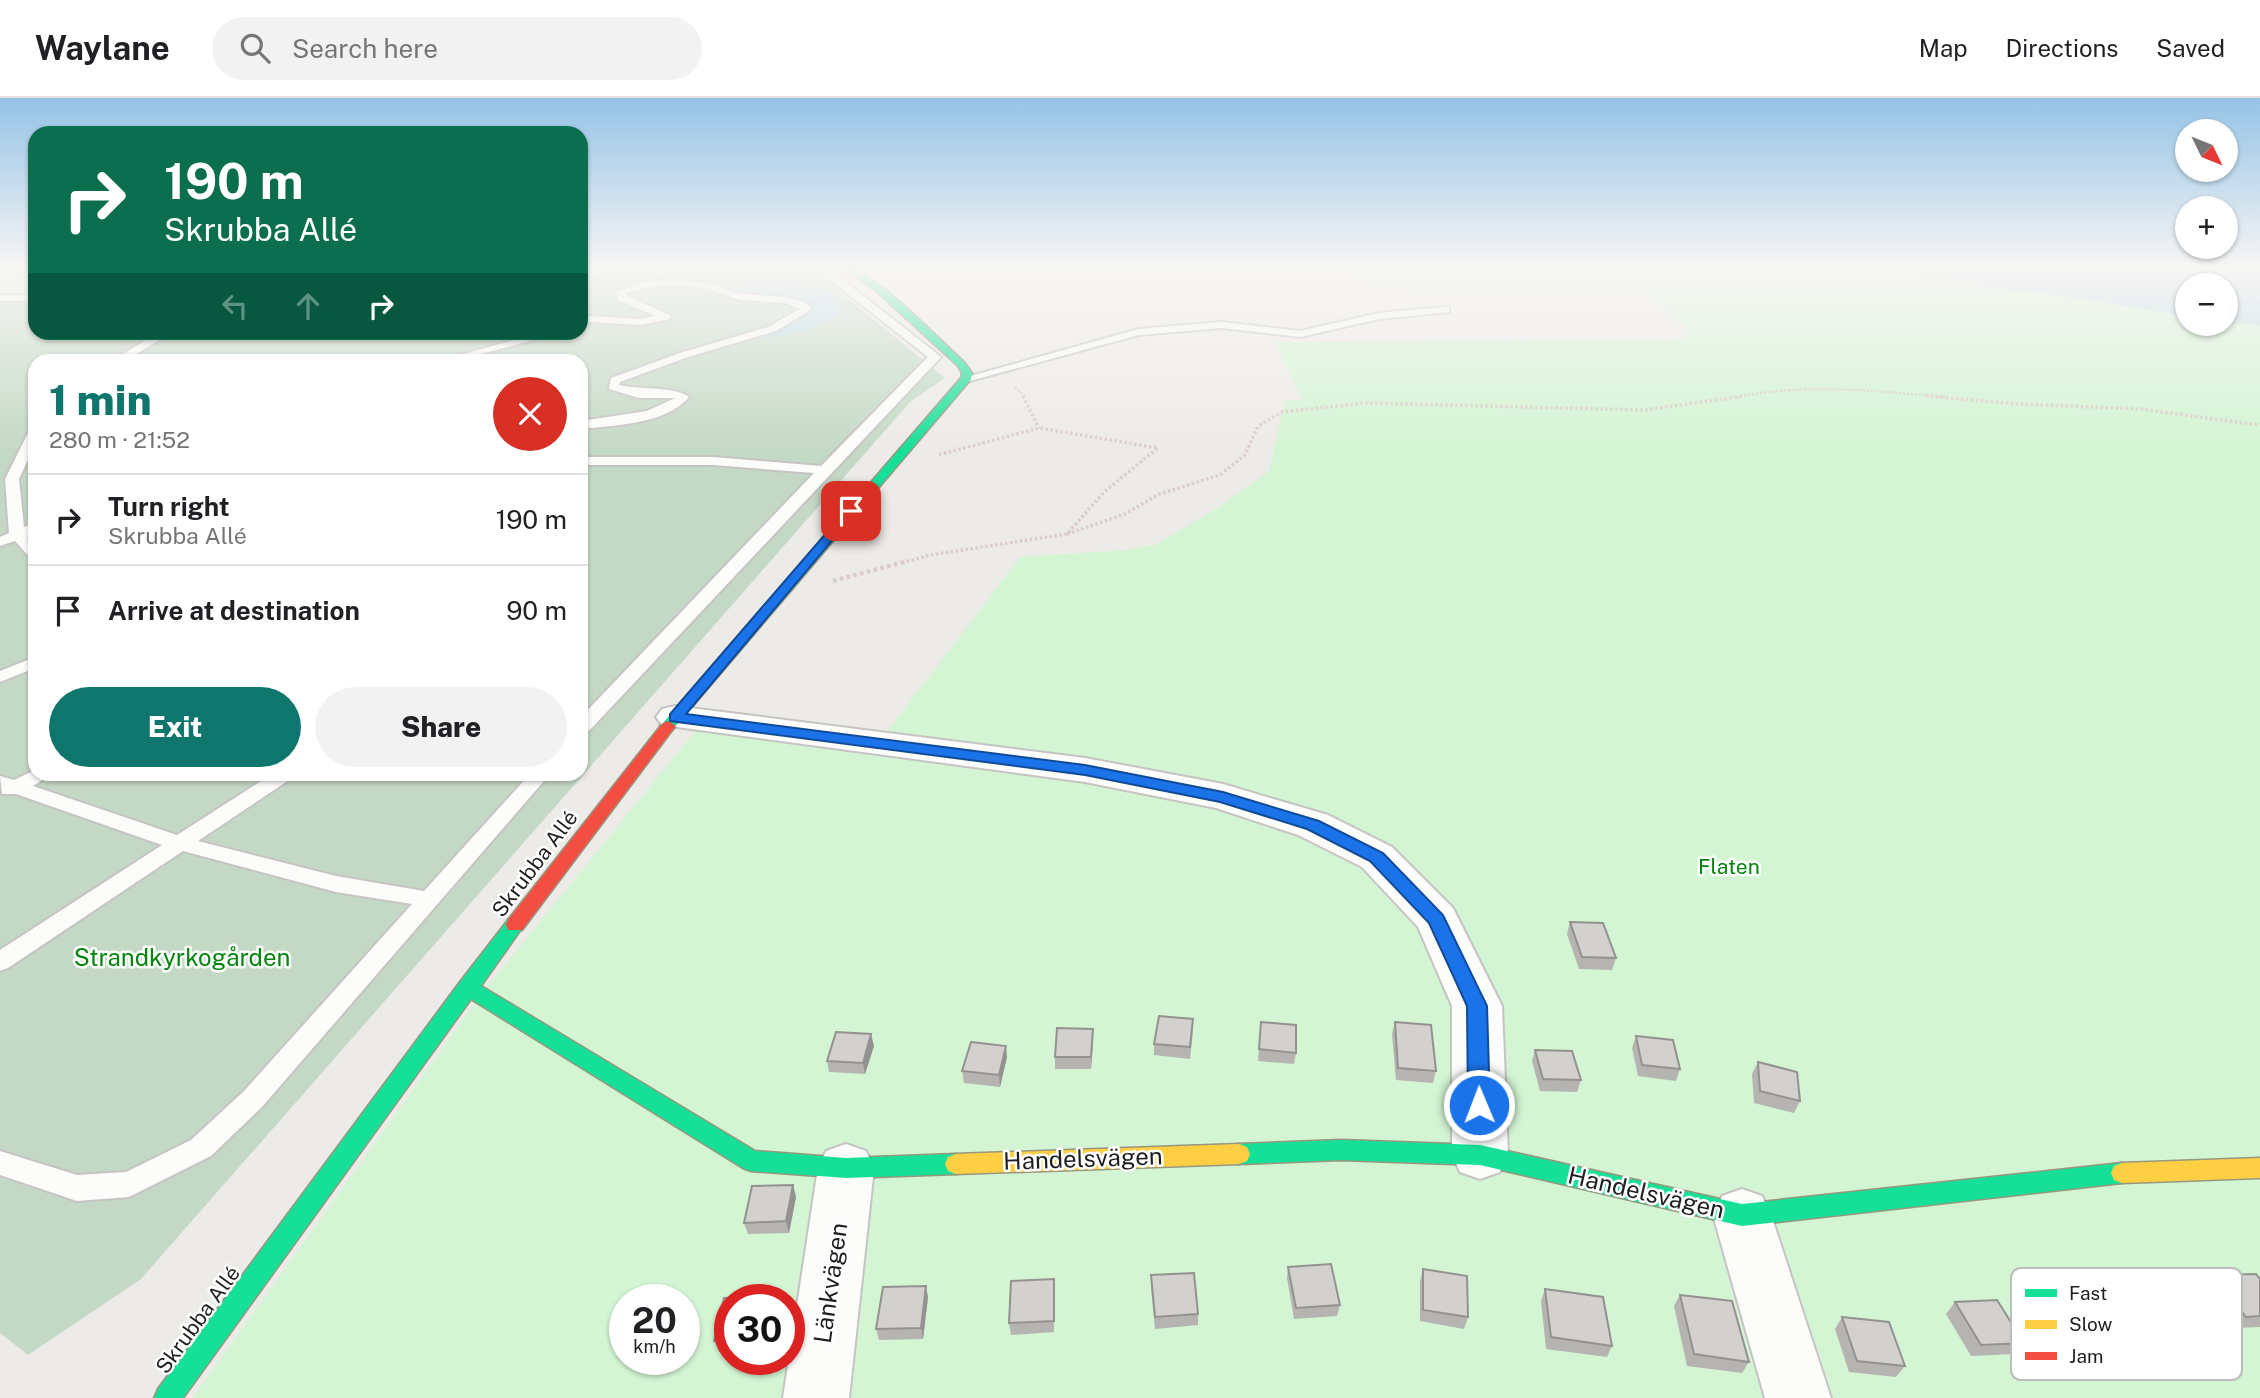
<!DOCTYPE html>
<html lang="en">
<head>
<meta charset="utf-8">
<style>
	:root { --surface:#fff; --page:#f2f2f2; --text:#202124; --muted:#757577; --line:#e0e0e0; --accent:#0f766e }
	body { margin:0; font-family:"Public Sans",sans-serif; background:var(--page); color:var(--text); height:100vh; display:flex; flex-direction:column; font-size:26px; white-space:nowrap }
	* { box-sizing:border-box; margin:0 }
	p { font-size:23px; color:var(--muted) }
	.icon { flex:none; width:38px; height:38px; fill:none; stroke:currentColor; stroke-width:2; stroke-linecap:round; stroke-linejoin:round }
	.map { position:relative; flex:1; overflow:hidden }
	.details { position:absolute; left:28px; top:256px; width:560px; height:427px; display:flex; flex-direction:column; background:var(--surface); border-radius:21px; box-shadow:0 2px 5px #0004 }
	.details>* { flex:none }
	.guide { position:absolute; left:28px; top:28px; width:560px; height:214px; border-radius:21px; box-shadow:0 2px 5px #0004; background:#0b6e4f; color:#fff; overflow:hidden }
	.needle { width:46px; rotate:133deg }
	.controls { position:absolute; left:2175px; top:21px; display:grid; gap:14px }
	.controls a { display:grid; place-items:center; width:63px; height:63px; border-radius:50%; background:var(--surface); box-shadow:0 2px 5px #0004; font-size:35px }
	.speed { position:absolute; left:609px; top:1186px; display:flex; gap:14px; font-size:35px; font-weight:700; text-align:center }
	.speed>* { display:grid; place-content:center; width:91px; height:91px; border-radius:50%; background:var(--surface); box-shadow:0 2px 5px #0004; line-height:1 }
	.speed small { font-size:18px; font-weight:400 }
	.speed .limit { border:10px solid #d22; background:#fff; color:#111 }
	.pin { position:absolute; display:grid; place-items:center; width:60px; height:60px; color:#fff; margin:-30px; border-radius:14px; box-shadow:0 4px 10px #0006 }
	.me { position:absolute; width:77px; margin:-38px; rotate:359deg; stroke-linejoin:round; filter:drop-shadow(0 0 5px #0008) }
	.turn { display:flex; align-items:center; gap:24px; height:147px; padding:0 21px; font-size:32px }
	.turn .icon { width:91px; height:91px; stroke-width:2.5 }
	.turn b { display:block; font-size:49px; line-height:60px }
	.lanes { display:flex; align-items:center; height:66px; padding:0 21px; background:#0003; justify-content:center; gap:35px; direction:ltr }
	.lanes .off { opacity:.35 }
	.round { display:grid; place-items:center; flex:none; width:74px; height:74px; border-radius:37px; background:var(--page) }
	.summary { display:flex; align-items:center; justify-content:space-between; height:119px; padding:0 21px }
	h1 { font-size:42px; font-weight:800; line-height:52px; color:var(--accent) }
	.action { display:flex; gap:14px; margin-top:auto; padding:14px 21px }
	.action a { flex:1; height:80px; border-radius:42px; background:var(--accent); color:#fff; font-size:28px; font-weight:800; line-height:80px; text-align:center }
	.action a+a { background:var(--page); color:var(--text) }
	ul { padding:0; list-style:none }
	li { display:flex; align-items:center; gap:21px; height:91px; padding:0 21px; border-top:2px solid var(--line) }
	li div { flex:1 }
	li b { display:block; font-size:26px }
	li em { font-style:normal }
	header { display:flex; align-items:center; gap:42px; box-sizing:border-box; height:98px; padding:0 35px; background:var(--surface); border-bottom:2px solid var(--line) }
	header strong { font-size:33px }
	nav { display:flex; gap:38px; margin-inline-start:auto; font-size:24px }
	.search { width:490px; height:63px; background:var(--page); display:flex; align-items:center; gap:18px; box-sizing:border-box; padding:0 24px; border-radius:38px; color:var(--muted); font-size:26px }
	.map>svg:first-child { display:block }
	.cemetery { fill:#c4d9c5; fill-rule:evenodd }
	.park { fill:#d3f5d3; fill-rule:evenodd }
	.water { fill:#b8dae3 }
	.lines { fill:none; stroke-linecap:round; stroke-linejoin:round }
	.lane-casing { stroke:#c5c4c3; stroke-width:4 }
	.street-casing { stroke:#c5c4c3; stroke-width:4 }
	.fast-casing { stroke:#96977e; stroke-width:3 }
	.slow-casing { stroke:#96977e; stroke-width:3 }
	.jam-casing { stroke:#96977e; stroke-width:3 }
	.path-far2 { stroke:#dbccca; stroke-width:2.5; stroke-dasharray:2 2; stroke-linecap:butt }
	.path-far1 { stroke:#dbccca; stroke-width:3.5; stroke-dasharray:2.5 2.5; stroke-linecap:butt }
	.path { stroke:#dbccca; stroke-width:4.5; stroke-dasharray:3.5 3.5; stroke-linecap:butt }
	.lane { fill:#fcfcfb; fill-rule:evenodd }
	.street { fill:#fcfcfb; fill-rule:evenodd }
	.fast { fill:#16e098; fill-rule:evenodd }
	.slow { fill:#ffcf43; fill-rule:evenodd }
	.jam { fill:#f24e42; fill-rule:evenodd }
	.wall { fill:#b5b4b1 }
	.shaded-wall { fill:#949290 }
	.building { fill:#d3d1ce; stroke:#949290; stroke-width:2 }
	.route { fill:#1a73e8; stroke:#114b97; stroke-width:2 }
	.labels { text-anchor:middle; stroke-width:5; stroke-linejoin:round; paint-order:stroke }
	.street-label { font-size:21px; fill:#1e1e1e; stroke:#fff }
	.park-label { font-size:21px; fill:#04850d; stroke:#fff }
	.near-park-label { font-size:24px; fill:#04850d; stroke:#fff }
	.near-street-label { font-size:24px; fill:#1e1e1e; stroke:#fff }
	.key { fill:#fff; stroke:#bcbcbc; stroke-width:2 }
	.key-label { font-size:19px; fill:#1e1e1e }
</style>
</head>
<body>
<header>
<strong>Waylane</strong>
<div class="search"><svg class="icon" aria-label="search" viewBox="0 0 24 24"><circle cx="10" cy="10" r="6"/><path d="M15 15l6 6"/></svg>Search here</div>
<nav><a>Map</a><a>Directions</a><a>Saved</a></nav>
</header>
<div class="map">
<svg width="2260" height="1300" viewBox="0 0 2260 1300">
	<rect width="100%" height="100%" fill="#edebe7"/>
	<path class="cemetery" d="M0,170h35v64h546v-64h230l134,110 -35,24 -769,877 -113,76 -28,-22zM35,262h546v414h-546z"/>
	<g class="park">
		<rect x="0" y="170" width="35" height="27"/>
		<path d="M1461,170h799v1130h-2068l294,-410 222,-273 178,18 134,-176 106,-7 29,-5 64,-38 50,-36 16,-71h18l-28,-58 387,-1 23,-4 3,-7 -44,-42 -184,5 -38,-3 -69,-14zM2188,187h38v39h-38zM625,1202h59v60h-59zM730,1202h59v60h-59z"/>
	</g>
	<g class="water">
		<path d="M1906,170h354v57l-34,-3v-37h-38l-1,31 -135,-22 -42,-4 -105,-20z"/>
		<path d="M763,183c26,1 54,2 77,17l2,11c-18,24 -60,26 -88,30l42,-16 17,-13 -12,-11 -69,-6 -2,-3 9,-5z"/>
	</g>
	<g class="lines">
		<g class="lane-casing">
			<g id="lane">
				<path d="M600,170h36l-55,8v-6z"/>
				<path d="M807,170h21l113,89 -353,375 -7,2v-17l233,-244 -101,-8h-132v-8h132l108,9 107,-109 -108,-85z"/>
				<path d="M669,181l38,4 33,11 45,3 19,5 8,7 -36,22 -88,26 -68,25 -1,3c21,5 55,1 70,12 -24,28 -74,28 -108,32v-8l66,-10 28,-13h-36l-30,-9 2,-11 69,-25 88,-26 32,-18 -15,-6 -45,-3 -35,-12 -23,-3 -26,1 -30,7 1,3 43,19v4l-30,6 -50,-3 -5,-3 5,-3 50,3 15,-3 -37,-16 -2,-8 27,-10z"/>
				<rect x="0" y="197" width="35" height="6"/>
				<path d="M1445,209l4,1v4l-70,7 -79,18 -79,-9 -82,7 -173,47 -6,-3 179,-50 82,-7 79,9 79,-18z"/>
				<path d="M159,234h14l-47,28h-13z"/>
				<path d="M543,234h20l-104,28h-17z"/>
				<path d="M35,329v18l-16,34 5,48 11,-4v9l-8,4 8,10v14l-5,-2 -15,-17 -15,5v-9l9,-4 -4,-54 24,-48z"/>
				<path d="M35,559v11l-35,14v-11z"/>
				<path d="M35,672v4h17l-19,12 144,49 95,-61h23l-3,4 -94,63 138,35 88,15 106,-117h20l-288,333 -51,49 -82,41 -52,4 -77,-26v-24l77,24 49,-3 65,-32 53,-49 168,-187 -76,-12 -153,-41 -175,117 -8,3v-21l162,-105 -146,-51h-14l-2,-18 14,4z"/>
			</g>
		</g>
		<g class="street-casing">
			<g id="street">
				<path d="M675,608l410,52 138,26 105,31 64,32 61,61 49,98 6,149 -8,17 -20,7 -20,-7 -8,-17v-149l-34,-79 -56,-60 -64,-32 -82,-27 -131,-26 -423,-57 -6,-8 6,-8z"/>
				<path d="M846,1046l20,7 8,17 -25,230h-66l35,-230 8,-17z"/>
				<path d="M1742,1091l20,7 9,19 60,183h-66l-52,-183 9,-19z"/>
			</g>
		</g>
		<g class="fast-casing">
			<g id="fast">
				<path d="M846,170c25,0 97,75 118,94l8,11 -1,6 -298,350h-10l-3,-3 3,-3 298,-345 1,-5 -4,-7 -83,-76z"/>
				<path d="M515,820l7,2 2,5 -43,61 274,165 91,7 110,-4 8,3 3,7 -3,7 -8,3 -110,4 -95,-7 -8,-3 -272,-169 -288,399h-29l4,-9 302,-407 48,-62z"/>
				<path d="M1341,1042l139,5 262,59 380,-41 8,3 3,7 -3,7 -8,3 -380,43 -262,-61 -139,-5 -102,4 -8,-3 -3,-7 3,-7 8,-3z"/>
			</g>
		</g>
		<g class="slow-casing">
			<g id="slow">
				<path d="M1239,1046l8,3 3,7 -3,7 -8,3 -283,10 -8,-3 -3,-7 3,-7 8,-3z"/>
				<path d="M2260,1060v20l-138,5 -8,-3 -3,-7 3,-7 8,-3z"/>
			</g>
		</g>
		<g class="jam-casing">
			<path id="jam" d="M668,623l8,5 -3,3 -151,201h-14l-2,-5 2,-5 155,-197z"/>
		</g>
		<g class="path-far2">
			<path d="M1008,170l2,2"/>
			<path d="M1015,289l10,10"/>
			<path d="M1736,299c70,-14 139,-6 210,0"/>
		</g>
		<g class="path-far1">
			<path d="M1023,298l16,32"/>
			<path d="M1926,298l93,8 120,5 121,16"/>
			<path d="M1067,436l58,-20 34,-20 61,-19 25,-20 13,-29 24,-14 84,-9 278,7 100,-14"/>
			<path d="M902,465l28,-8 137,-21 37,-42 54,-44 -119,-20 -101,27"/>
		</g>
		<path class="path" d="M833,483l75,-20"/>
		<use href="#lane" class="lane"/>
		<use href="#street" class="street"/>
		<use href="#fast" class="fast"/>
		<use href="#slow" class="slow"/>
		<use href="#jam" class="jam"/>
	</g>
	<g class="wall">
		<path d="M1570,824l46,36 -4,12 -33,-1 -12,-35z"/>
		<path d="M1261,924l35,31 -2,11 -36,-3z"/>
		<path d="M1395,924l41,49 -3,12 -37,-3 -4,-46z"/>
		<path d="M1193,933l-3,28 -36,-4v-11z"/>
		<path d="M1636,938l44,33 -4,12 -38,-5 -6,-28z"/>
		<path d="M1093,943l-2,28h-36v-12z"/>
		<path d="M874,948l-9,28 -36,-2 -2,-11z"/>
		<path d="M1535,952l46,30 -4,12 -37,-1 -8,-30z"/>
		<path d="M1007,959l-7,30 -36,-4 -2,-12z"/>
		<path d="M1758,964l42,39 -6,12 -40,-10 -2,-29z"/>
		<path d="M793,1087l3,12 -7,36 -41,1 -4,-11z"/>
		<path d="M1288,1169l52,38 -3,11 -43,3 -7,-41z"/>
		<path d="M1423,1171l45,48 -4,12 -44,-8v-40z"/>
		<path d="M1151,1177l47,39v11l-43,4 -4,-42z"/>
		<path d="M2214,1177l46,4v48l-25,1 -33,-41z"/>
		<path d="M2072,1186l72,40 -11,11 -42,2 -29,-41z"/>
		<path d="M1545,1191l67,57 -5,11 -61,-8 -5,-48z"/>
		<path d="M1054,1193v41l-43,3 -2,-12z"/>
		<path d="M1680,1197l69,67 -7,11 -55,-7 -13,-60z"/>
		<path d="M928,1199l-5,42 -44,1 -3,-11z"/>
		<path d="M730,1202v52h-11l-5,-11z"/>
		<path d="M1955,1204l69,41 -10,11 -43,2 -25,-42z"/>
		<path d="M1842,1219l63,49 -9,11 -47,-5 -14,-43z"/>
	</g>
	<g class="shaded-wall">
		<path d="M1093,931v12l-2,28v-12z"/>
		<path d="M871,936l3,12 -9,28 -2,-11z"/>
		<path d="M1006,948l1,11 -7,30 -1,-12z"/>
		<path d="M793,1087l3,12 -7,36 -3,-12z"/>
		<path d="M926,1188l2,11 -5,42 -2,-11z"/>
	</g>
	<g class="building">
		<path d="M1570,824l33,1 13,35 -34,-1z"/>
		<path d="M1159,918l34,3 -3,28 -36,-3z"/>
		<path d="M1261,924l35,3v28l-37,-4z"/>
		<path d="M1395,924l36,3 5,46 -38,-3z"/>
		<path d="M1057,930l36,1 -2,28h-36z"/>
		<path d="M836,934l35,2 -8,29 -36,-2z"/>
		<path d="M1636,938l37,4 7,29 -38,-4z"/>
		<path d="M971,944l35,4 -7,29 -37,-4z"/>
		<path d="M1535,952l37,1 9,29 -38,-1z"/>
		<path d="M1758,964l39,10 3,29 -40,-10z"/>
		<path d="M793,1087l-7,36 -42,2 8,-37z"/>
		<path d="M1331,1166l9,41 -44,3 -8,-41z"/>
		<path d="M1423,1171l44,7 1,41 -45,-7z"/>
		<path d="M1194,1175l4,41 -43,3 -4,-42z"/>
		<path d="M2256,1176l4,5v37l-14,1 -32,-42z"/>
		<path d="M1054,1181v42l-45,2 2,-42z"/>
		<path d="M926,1188l-5,42 -45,1 7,-42z"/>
		<path d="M1545,1191l58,8 9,49 -61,-9z"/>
		<path d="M1680,1197l52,6 17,61 -55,-8z"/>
		<path d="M768,1198l-1,4h-37v40l-16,1 10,-43z"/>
		<path d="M1997,1202l27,43 -43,2 -26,-43z"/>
		<path d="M1842,1219l47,5 16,44 -48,-5z"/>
	</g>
	<linearGradient id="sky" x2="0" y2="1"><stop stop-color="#95c3e6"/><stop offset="0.48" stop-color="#f7f6f4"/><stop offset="1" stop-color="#f7f6f4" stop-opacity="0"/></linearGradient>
	<rect width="2260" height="352" fill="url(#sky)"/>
	<path class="route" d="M847,411l10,2 -171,203 399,51 138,27 96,29 64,32 60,62 44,91 3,99 -3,7 -8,2 -8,-2 -3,-7 -1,-99 -38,-83 -59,-62 -63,-32 -87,-27 -135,-27 -415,-54v-7z"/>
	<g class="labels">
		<g class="street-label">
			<text transform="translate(535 766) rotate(-53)" y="7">Skrubba Allé</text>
			<text transform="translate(198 1222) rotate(-54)" y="7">Skrubba Allé</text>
		</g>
		<g class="park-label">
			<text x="1729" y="776">Flaten</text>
		</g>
		<g class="near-park-label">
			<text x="182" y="868">Strandkyrkogården</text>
		</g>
		<g class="near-street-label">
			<text transform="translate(1083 1061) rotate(-2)" y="8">Handelsvägen</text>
			<text transform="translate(1646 1095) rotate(13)" y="8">Handelsvägen</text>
			<text transform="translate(831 1185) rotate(-82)" y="8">Länkvägen</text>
		</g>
	</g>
	<rect x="2011" y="1170" width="231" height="112" rx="10" class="key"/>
	<rect x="2025" y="1191" width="32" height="8" fill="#16e098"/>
	<rect x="2025" y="1222" width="32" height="9" fill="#ffcf43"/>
	<rect x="2025" y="1254" width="32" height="8" fill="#f24e42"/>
	<g class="key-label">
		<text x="2069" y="1202">Fast</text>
		<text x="2069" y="1233">Slow</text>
		<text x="2069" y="1265">Jam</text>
	</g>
</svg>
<div class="controls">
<a><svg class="needle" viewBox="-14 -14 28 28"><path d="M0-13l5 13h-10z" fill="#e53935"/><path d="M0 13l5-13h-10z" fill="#757577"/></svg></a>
<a>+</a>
<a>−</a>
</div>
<div class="speed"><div>20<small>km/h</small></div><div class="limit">30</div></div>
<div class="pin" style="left:851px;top:413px;background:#d93025"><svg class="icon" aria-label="arrive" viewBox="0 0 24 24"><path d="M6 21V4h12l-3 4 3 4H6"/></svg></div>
<svg class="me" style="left:1479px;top:1007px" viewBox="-20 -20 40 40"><circle r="17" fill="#1a73e8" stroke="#fff" stroke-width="3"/><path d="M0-11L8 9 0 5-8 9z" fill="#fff"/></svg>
<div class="guide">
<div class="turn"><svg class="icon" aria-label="right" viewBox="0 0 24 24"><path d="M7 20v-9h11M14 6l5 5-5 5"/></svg><div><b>190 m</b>Skrubba Allé</div></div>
<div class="lanes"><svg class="icon off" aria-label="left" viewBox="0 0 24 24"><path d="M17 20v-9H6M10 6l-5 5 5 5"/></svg><svg class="icon off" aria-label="ahead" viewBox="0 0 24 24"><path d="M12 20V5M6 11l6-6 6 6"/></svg><svg class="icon" aria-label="right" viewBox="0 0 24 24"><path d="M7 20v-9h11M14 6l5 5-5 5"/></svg></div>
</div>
<section class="details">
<div class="summary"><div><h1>1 min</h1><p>280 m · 21:52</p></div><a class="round" style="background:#d93025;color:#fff"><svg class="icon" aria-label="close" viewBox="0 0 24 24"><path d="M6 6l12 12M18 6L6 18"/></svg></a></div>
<ul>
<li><svg class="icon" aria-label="right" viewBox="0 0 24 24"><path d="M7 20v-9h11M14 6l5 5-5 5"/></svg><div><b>Turn right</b><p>Skrubba Allé</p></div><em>190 m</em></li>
<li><svg class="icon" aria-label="arrive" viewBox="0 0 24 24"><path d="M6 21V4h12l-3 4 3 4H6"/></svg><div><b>Arrive at destination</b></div><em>90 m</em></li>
</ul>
<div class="action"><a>Exit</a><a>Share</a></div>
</section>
</div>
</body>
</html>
